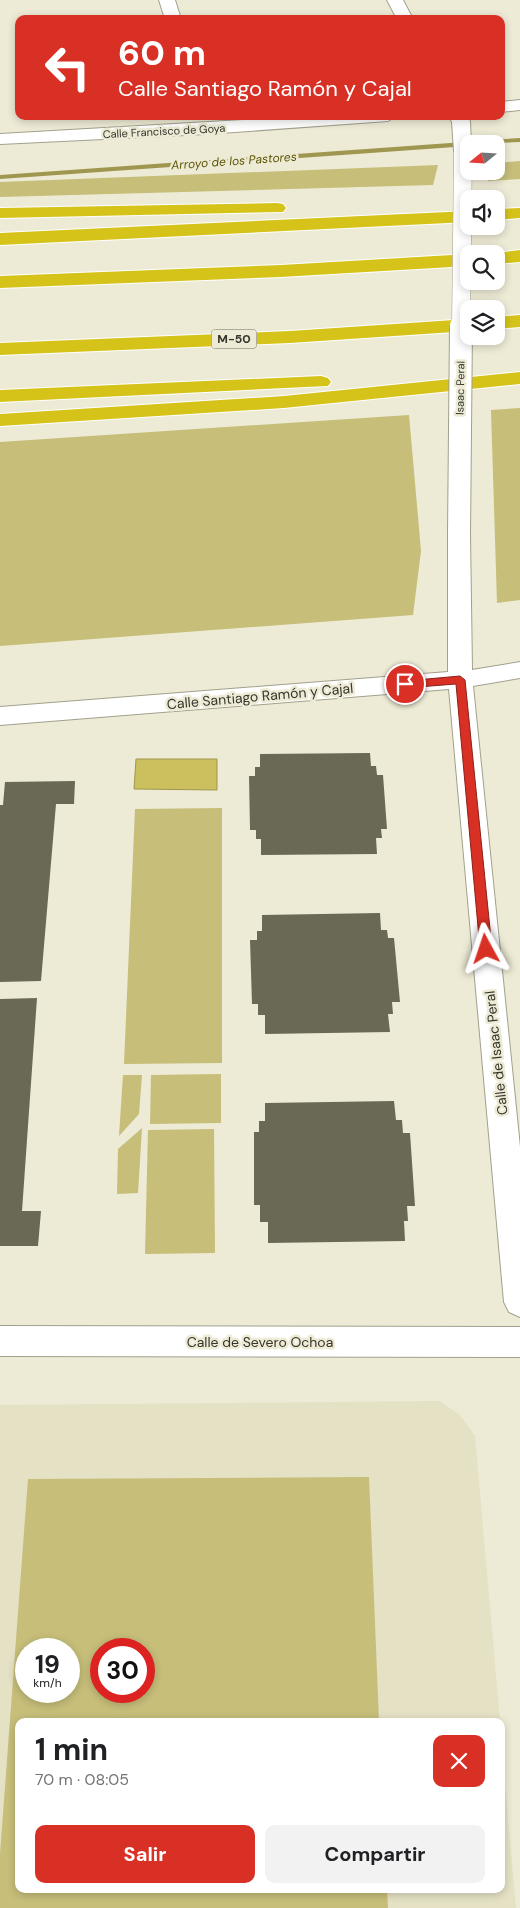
<!DOCTYPE html>
<html lang="es">
<head>
<meta charset="utf-8">
<style>
	:root { --surface:#fff; --page:#f2f2f2; --text:#202124; --muted:#757577; --accent:#d93025 }
	body { margin:0; font-family:"DM Sans",sans-serif; background:var(--page); color:var(--text); height:100vh; display:flex; flex-direction:column; font-size:19px; white-space:nowrap }
	* { box-sizing:border-box; margin:0 }
	p { font-size:16px; color:var(--muted) }
	.icon { flex:none; width:28px; height:28px; fill:none; stroke:currentColor; stroke-width:2; stroke-linecap:round; stroke-linejoin:round }
	.map { position:relative; flex:1; overflow:hidden }
	.side { position:absolute; left:15px; top:1718px; width:490px; height:175px; display:flex; flex-direction:column; background:var(--surface); border-radius:10px; box-shadow:0 2px 8px #0003 }
	.side>* { flex:none }
	.top-card { position:absolute; left:15px; top:15px; width:490px; height:105px; border-radius:10px; box-shadow:0 2px 8px #0003; background:#d93025; color:#fff; overflow:hidden }
	.needle { width:32px; rotate:252deg }
	.controls { position:absolute; left:460px; top:135px; display:grid; gap:10px }
	.controls a { display:grid; place-items:center; width:45px; height:45px; border-radius:10px; background:var(--surface); box-shadow:0 2px 8px #0003; font-size:25px }
	.speed { position:absolute; left:15px; top:1638px; display:flex; gap:10px; font-size:25px; font-weight:700; text-align:center }
	.speed>* { display:grid; place-content:center; width:65px; height:65px; border-radius:50%; background:var(--surface); box-shadow:0 2px 8px #0003; line-height:1 }
	.speed small { font-size:12px; font-weight:400 }
	.speed .limit { border:8px solid #d22; background:#fff; color:#111 }
	.pin { position:absolute; display:grid; place-items:center; width:42px; height:42px; color:#fff; margin:-21px; border:2px solid #fff; border-radius:50%; box-shadow:0 1px 5px #0007 }
	.me { position:absolute; width:55px; margin:-28px; rotate:355deg; stroke-linejoin:round; filter:drop-shadow(0 0 4px #0008) }
	.turn { display:flex; align-items:center; gap:18px; height:105px; padding:0 20px; font-size:22px }
	.turn .icon { width:65px; height:65px; stroke-width:2.5 }
	.turn b { display:block; font-size:35px; line-height:42px }
	.round { display:grid; place-items:center; flex:none; width:52px; height:52px; border-radius:10px; background:var(--page) }
	.head { display:flex; align-items:center; justify-content:space-between; height:85px; padding:0 20px }
	h1 { font-size:30px; font-weight:700; line-height:38px }
	.action { display:flex; gap:10px; margin-top:auto; padding:10px 20px }
	.action a { flex:1; height:58px; border-radius:10px; background:var(--accent); color:#fff; font-size:20px; font-weight:700; line-height:58px; text-align:center }
	.action a+a { background:var(--page); color:var(--text) }
	.map>svg:first-child { display:block }
	.built { fill:#e4e1c4; fill-rule:evenodd }
	.green { fill:#c6be79; fill-rule:evenodd }
	.water { fill:#ccc05e; stroke:#9f964f }
	.lines { fill:none; stroke-linecap:round; stroke-linejoin:round }
	.stream { fill:#9f964f; fill-rule:evenodd }
	.building { fill:#6a6956 }
	.street-casing { stroke:#a2a08c; stroke-width:2 }
	.highway-casing { stroke:#fff; stroke-width:2 }
	.street { fill:#fff; fill-rule:evenodd }
	.highway { fill:#d5c31a; fill-rule:evenodd }
	.street-bridge-far1-casing { stroke:#a2a08c; stroke-width:19; stroke-linecap:butt }
	.street-bridge-casing { stroke:#a2a08c; stroke-width:24; stroke-linecap:butt }
	.street-bridge-far1 { stroke:#fff; stroke-width:18 }
	.street-bridge { stroke:#fff; stroke-width:22 }
	.route { fill:#d93025; stroke:#8d1f18 }
	.labels { text-anchor:middle; stroke-width:5; stroke-linejoin:round; paint-order:stroke }
	.far-street-label { font-size:11px; fill:#36352c; stroke:#edebd5 }
	.far-water-label { font-size:12px; font-style:italic; fill:#5d5405; stroke:#edebd5 }
	.shield { fill:#edebd5; stroke:#6d6c5f; stroke-width:1 }
	.shield-label { font-size:12px; font-weight:bold; fill:#36352c }
	.street-label { font-size:14px; fill:#36352c; stroke:#edebd5 }
</style>
</head>
<body>
<div class="map">
<svg width="520" height="1908" viewBox="0 0 520 1908">
	<rect width="100%" height="100%" fill="#edebd5"/>
	<path class="built" d="M439,1401l21,14 15,21 25,285h-481v168h482v-148l15,167h-516v-503zM26,1649h43v42h-43zM101,1649h43v42h-43z"/>
	<g class="green">
		<path d="M520,161v18l-32,2 1,-10h7v-8z"/>
		<path d="M438,165l-5,20 -433,12v-15z"/>
		<path d="M520,408v192l-23,3 -6,-193z"/>
		<path d="M409,415l12,136 -8,64 -413,31v-204z"/>
		<path d="M222,808v255l-98,1 11,-255z"/>
		<path d="M221,1074v49l-71,1 1,-49z"/>
		<path d="M123,1075h19l-3,39 -20,22z"/>
		<path d="M142,1128l-4,65 -21,1 1,-45z"/>
		<path d="M214,1129l1,124 -70,1 3,-124z"/>
		<path d="M369,1477l10,244h-360v168h368l1,19h-388v-54l28,-375zM26,1649h43v42h-43zM101,1649h43v42h-43z"/>
	</g>
	<path class="water" d="M136,759h81v31l-83,-1z"/>
	<g class="lines">
		<path class="stream" d="M520,138v4l-51,2v2l-469,33v-4z"/>
	</g>
	<g class="building">
		<path d="M370,753l1,13h5l1,9h6l4,54h-6l1,9h-6l1,16 -116,1v-16h-5v-9h-6l-1,-54h6v-9h5v-13z"/>
		<path d="M75,781l-1,23h-18l-15,177 -41,1v-177h3l2,-23z"/>
		<path d="M380,913l1,17h6l1,8h6l6,64h-8l1,12h-5l2,18 -125,2v-19h-7v-11h-6l-2,-64h7v-9h5v-16z"/>
		<path d="M37,998l-15,213h19l-3,35h-38v-247z"/>
		<path d="M394,1101l2,19h6l1,13h7l5,73h-8l1,15h-4l1,20 -137,2v-21h-8v-17h-6v-73h5v-11h6v-18z"/>
	</g>
	<g class="lines">
		<g class="street-casing">
			<g id="street">
				<path d="M159,0h16l6,19h-16z"/>
				<path d="M387,0h16l10,19h-16z"/>
				<path d="M520,100v10l-19,2v-10z"/>
				<path d="M313,116h83l-8,5 -181,13 -207,10v-10z"/>
				<path d="M449,116h17l4,5 1,23h-2v11h-12l-3,-4 -2,-29z"/>
				<path d="M459,527l8,2 3,5 2,136 48,-8v16l-47,8 47,461v170l-11,-5 -5,-10 -55,-613 -449,36v-18l448,-35v-138l3,-5z"/>
				<path d="M0,1326l520,1v30l-520,-1z"/>
			</g>
		</g>
		<g class="highway-casing">
			<g id="highway">
				<path d="M277,203l6,1 3,4 -3,4 -283,6v-10z"/>
				<path d="M520,208v10l-24,2v-11z"/>
				<path d="M469,211v11l-469,23v-12z"/>
				<path d="M520,250v12l-24,2v-10h-6z"/>
				<path d="M469,254v12l-188,11 -281,11v-12l281,-11z"/>
				<path d="M520,315v12l-24,2v-12z"/>
				<path d="M469,319v12l-179,12 -290,12v-12l290,-12z"/>
				<path d="M520,372v12l-236,24 -284,18v-12l284,-18z"/>
				<path d="M321,376l7,2 3,4 -3,4 -328,16v-12z"/>
			</g>
		</g>
		<use href="#street" class="street"/>
		<use href="#highway" class="highway"/>
		<g class="street-bridge-far1-casing">
			<path id="street-bridge-far1" d="M461,328l2,-177"/>
		</g>
		<g class="street-bridge-casing">
			<path id="street-bridge" d="M459,534l2,-208"/>
		</g>
		<use href="#street-bridge-far1" class="street-bridge-far1"/>
		<use href="#street-bridge" class="street-bridge"/>
	</g>
	<path class="route" d="M460,676l5,4 27,269 -6,5 -6,-5 -24,-265 -51,4 -5,-4 5,-3z"/>
	<g class="labels">
		<g class="far-street-label">
			<text transform="translate(164 131) rotate(-3)" y="4">Calle Francisco de Goya</text>
			<text transform="translate(460 388) rotate(-89)" y="4">Isaac Peral</text>
		</g>
		<g class="far-water-label">
			<text transform="translate(234 161) rotate(-4)" y="4">Arroyo de los Pastores</text>
		</g>
		<rect class="shield" x="211.5" y="329.5" width="45" height="19" rx="4"/>
		<g class="shield-label">
			<text x="234" y="343">M-50</text>
		</g>
		<g class="street-label">
			<text transform="translate(260 696) rotate(-5)" y="5">Calle Santiago Ramón y Cajal</text>
			<text transform="translate(496 1053) rotate(-96)" y="5">Calle de Isaac Peral</text>
			<text x="260" y="1347">Calle de Severo Ochoa</text>
		</g>
	</g>
</svg>
<div class="controls">
<a><svg class="needle" viewBox="-14 -14 28 28"><path d="M0-13l5 13h-10z" fill="#e53935"/><path d="M0 13l5-13h-10z" fill="#757577"/></svg></a>
<a><svg class="icon" aria-label="sound" viewBox="0 0 24 24"><path d="M4 9h4l5-4v14l-5-4H4zM17 9q2 3 0 6"/></svg></a>
<a><svg class="icon" aria-label="search" viewBox="0 0 24 24"><circle cx="10" cy="10" r="6"/><path d="M15 15l6 6"/></svg></a>
<a><svg class="icon" aria-label="layers" viewBox="0 0 24 24"><path d="M12 4l9 5-9 5-9-5zM3 14l9 5 9-5"/></svg></a>
</div>
<div class="speed"><div>19<small>km/h</small></div><div class="limit">30</div></div>
<div class="pin" style="left:405px;top:684px;background:#d93025"><svg class="icon" aria-label="arrive" viewBox="0 0 24 24"><path d="M6 21V4h12l-3 4 3 4H6"/></svg></div>
<svg class="me" style="left:486px;top:949px" viewBox="-20 -20 40 40"><path d="M0-17L14 15 0 8-14 15z" fill="#d93025" stroke="#fff" stroke-width="4"/></svg>
<div class="top-card">
<div class="turn"><svg class="icon" aria-label="left" viewBox="0 0 24 24"><path d="M17 20v-9H6M10 6l-5 5 5 5"/></svg><div><b>60 m</b>Calle Santiago Ramón y Cajal</div></div>
</div>
<section class="side">
<div class="head"><div><h1>1 min</h1><p>70 m · 08:05</p></div><a class="round" style="background:#d93025;color:#fff"><svg class="icon" aria-label="close" viewBox="0 0 24 24"><path d="M6 6l12 12M18 6L6 18"/></svg></a></div>
<div class="action"><a>Salir</a><a>Compartir</a></div>
</section>
</div>
</body>
</html>
